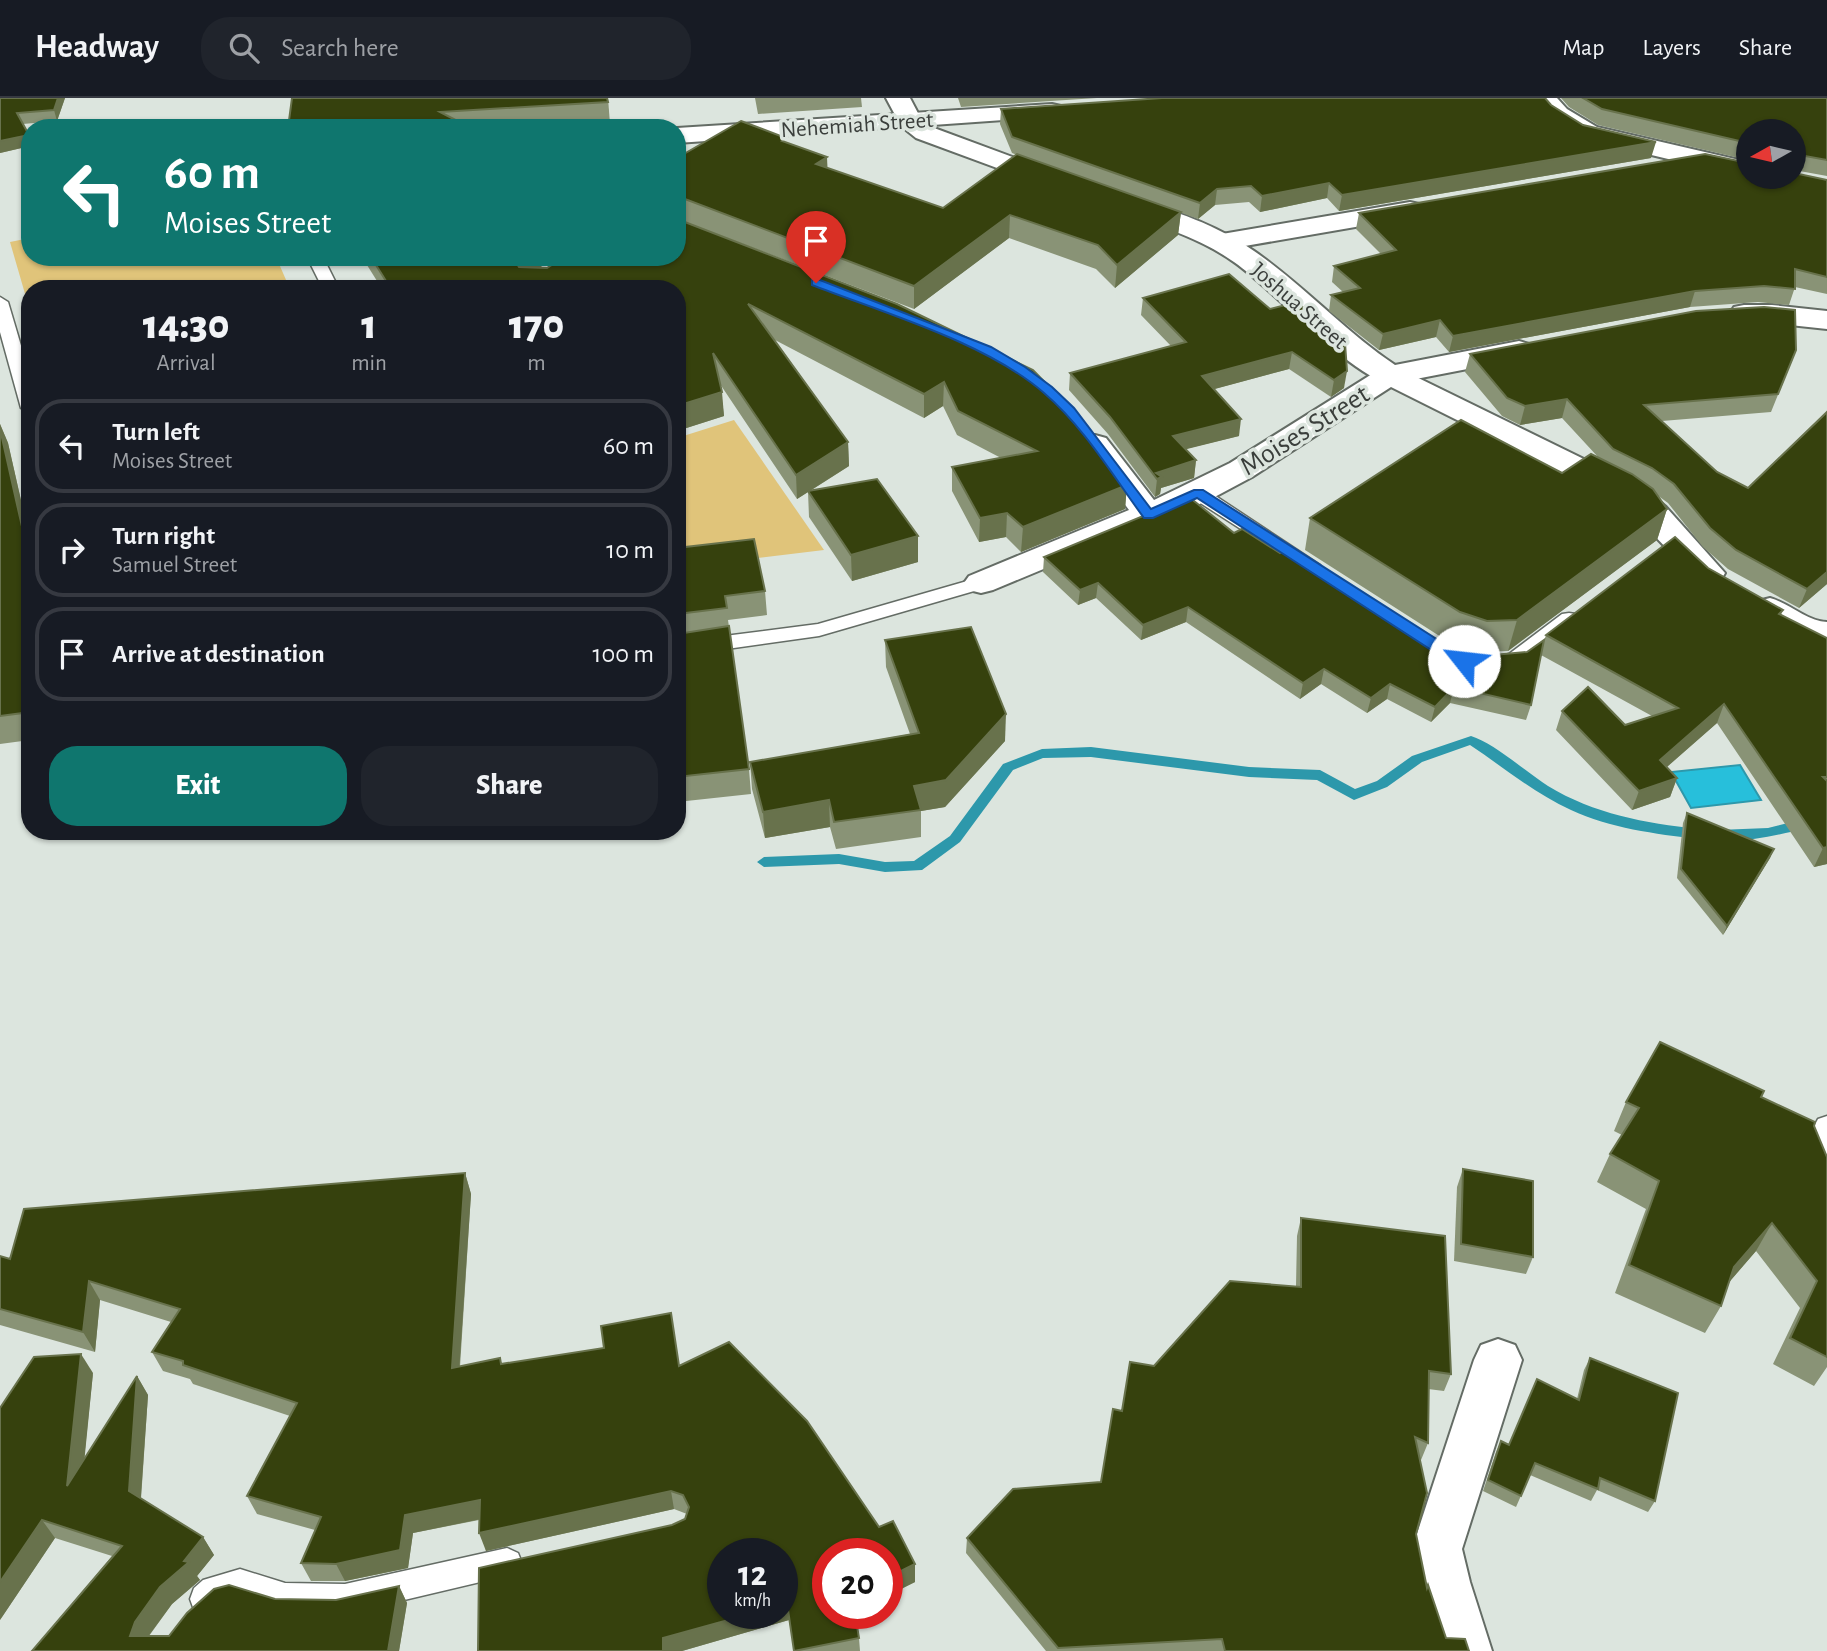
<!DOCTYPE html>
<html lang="en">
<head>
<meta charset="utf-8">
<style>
	:root { --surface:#171b24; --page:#20242c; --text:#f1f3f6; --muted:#9ea1a6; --line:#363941; --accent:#0f766e }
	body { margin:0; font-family:"Alegreya Sans",sans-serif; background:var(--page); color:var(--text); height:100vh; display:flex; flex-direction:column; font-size:26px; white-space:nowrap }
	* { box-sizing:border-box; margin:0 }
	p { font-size:23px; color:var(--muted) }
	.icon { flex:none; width:38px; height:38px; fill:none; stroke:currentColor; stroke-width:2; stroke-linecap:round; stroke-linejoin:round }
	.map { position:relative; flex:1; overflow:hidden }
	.details { position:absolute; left:21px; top:182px; width:665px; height:560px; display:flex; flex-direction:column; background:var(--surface); border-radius:28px; box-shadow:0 2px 5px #0004 }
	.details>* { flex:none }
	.hud { position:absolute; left:21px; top:21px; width:665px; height:147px; border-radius:28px; box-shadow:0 2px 5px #0004; background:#0f766e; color:#fff; overflow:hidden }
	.needle { width:46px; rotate:262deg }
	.controls { position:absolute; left:1736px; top:21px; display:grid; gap:14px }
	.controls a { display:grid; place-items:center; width:70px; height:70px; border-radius:50%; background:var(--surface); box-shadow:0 2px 5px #0004; font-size:35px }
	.speed { position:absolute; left:707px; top:1440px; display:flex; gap:14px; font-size:35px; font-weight:700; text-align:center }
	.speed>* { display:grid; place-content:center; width:91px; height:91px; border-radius:50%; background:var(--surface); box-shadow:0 2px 5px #0004; line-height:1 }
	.speed small { font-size:18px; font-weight:400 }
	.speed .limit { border:10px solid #d22; background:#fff; color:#111 }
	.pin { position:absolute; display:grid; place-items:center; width:60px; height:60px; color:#fff; margin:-72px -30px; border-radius:50% 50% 50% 0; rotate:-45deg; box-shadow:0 0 7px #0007 }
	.pin .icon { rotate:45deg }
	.me { position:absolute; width:77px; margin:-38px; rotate:299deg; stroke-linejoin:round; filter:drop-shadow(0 0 5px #0008) }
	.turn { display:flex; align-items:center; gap:24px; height:147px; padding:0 28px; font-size:32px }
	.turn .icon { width:91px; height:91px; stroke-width:2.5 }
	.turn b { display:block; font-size:49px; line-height:60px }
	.eta { display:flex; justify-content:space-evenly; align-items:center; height:119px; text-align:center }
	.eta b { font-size:42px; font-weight:800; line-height:49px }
	.action { display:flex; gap:14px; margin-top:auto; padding:14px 28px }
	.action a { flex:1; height:80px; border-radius:28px; background:var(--accent); color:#fff; font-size:28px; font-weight:800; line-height:80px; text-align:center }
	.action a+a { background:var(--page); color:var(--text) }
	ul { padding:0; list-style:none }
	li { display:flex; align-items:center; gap:21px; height:94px; margin:0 14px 10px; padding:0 14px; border:4px solid var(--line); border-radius:28px }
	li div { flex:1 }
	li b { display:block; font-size:26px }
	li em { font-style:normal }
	header { display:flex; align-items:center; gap:42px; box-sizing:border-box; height:98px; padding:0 35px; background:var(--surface); border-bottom:2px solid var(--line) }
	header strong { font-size:33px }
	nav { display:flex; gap:38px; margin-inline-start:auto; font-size:24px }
	.search { width:490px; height:63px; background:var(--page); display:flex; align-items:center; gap:18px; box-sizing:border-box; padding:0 24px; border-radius:28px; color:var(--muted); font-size:26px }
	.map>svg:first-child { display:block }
	.green { fill:#e0c47a }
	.water { fill:#27bfdb; stroke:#2d98ab; stroke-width:2 }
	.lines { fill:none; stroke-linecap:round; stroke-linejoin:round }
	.stream { fill:#2d98ab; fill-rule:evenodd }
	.service-casing { stroke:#646c65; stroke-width:3 }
	.minor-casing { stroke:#646c65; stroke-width:4 }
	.tertiary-casing { stroke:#646c65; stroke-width:4 }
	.service { fill:#fff; fill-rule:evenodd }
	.minor { fill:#fff; fill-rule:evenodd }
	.tertiary { fill:#fff; fill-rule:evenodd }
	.wall { fill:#899376 }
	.shaded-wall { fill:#68724c }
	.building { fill:#36410d; stroke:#68724c; stroke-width:2 }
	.route { fill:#1a73e8; stroke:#114b97; stroke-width:2 }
	.labels { text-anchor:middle; stroke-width:7; stroke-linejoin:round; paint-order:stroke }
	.far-street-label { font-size:23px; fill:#3a3e3b; stroke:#dce5de }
	.street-label { font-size:28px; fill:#3a3e3b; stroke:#dce5de }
</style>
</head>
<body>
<header>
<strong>Headway</strong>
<div class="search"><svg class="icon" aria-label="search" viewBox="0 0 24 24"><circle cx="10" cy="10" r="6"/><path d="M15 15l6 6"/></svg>Search here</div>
<nav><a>Map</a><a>Layers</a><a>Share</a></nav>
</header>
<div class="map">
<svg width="1827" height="1553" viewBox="0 0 1827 1553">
	<rect width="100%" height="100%" fill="#dce5de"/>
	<g class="green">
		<path d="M30,140v19h246l14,32h-260v22l-20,-69z"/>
		<path d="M734,322l90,130 -147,18v-130z"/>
	</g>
	<path class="water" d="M1740,667l21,35 -70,8 -20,-36z"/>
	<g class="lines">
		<g class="stream">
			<path d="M1471,638c23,7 55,36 77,50 46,28 97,37 150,43l7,5 -7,5c-43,-5 -88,-11 -127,-29 -37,-17 -68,-43 -101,-65l-48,17 -35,25 -33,13 -37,-20 -68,-3 -158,-20 -48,1 -30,12 -53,72 -38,28 -37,2 -46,-8 -75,3 -7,-5 7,-5 75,-3 46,8 29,-1 36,-25 53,-72 39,-15 49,-2 158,20 71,3 35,19 22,-8 35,-25z"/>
			<path d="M1827,715v10c-21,5 -101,28 -116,12l7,-5 50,-2z"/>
		</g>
		<g class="service-casing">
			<g id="service">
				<path d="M307,159h16l16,32h-16z"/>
				<path d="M0,199l8,5 22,74v37l-9,-5 -21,-76z"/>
				<path d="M1198,389l7,2 115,76 -3,4h-14l-112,-72 -2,-4z"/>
				<path d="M981,479l7,2 3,4 -3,4 -169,49 -142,20v-14l141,-18z"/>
				<path d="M1569,515l7,1 3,5 -3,5c-22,17 -53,52 -84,44l-3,-5 3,-5 17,-4 53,-40z"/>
				<path d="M1827,1018v83l-9,-3 -18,-43 18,-34z"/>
				<path d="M507,1450l11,5 4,10 -4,10 -173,41 -60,-1 -45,-14 -18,5 -17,10 -11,-4 -4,-11 4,-11 9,-8 37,-11 45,14 60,1z"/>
			</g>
		</g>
		<g class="minor-casing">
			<g id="minor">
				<path d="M1052,6l9,2 3,5 -3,5 -384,27v-15z"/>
				<path d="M1410,104l9,2 4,6 -4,6 -197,34 -10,-2 -3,-6 3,-6 10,-2z"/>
				<path d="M1390,268l10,3 245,120 21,18 59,66 -4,7 -12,3 -12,-3 -74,-77 -232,-116 -139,90 -43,23 -216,90 -12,3 -12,-3 -5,-7 5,-7 160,-66 -49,-66 4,-6 11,-3 11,3 48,62 76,-37 150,-94z"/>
				<path d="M1770,500c19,5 38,24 57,24v22c-22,0 -61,-16 -74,-35l5,-8z"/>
				<path d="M1498,1241l17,6 7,15 -60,189 8,33 22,69h-52l-22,-69 -6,-33 62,-189 7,-15z"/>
			</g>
		</g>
		<g class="tertiary-casing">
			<g id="tertiary">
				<path d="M886,0h24l10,19 14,11 130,48 4,5 -4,5 -9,3 -9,-3 -130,-48 -15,-12z"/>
				<path d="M1532,0h25l10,11 30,18 151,35v15h4l-4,1 -168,-40 -31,-19z"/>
				<path d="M1131,101c43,11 86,26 123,52 50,34 90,80 141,114l124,-24 10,3 4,6 -4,6 -10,3 -129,25c-44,-11 -114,-93 -156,-122 -34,-24 -73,-36 -112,-49l-4,-6 4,-6z"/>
				<path d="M1744,207h28l55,6v18l-93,-10 -4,-6 4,-6z"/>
			</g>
		</g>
		<use href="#service" class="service"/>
		<use href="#minor" class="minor"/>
		<use href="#tertiary" class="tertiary"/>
	</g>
	<g class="wall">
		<path d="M0,0h65l-8,23 -34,3 7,12v10l-30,7z"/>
		<path d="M292,0h316l2,26 -63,4h-259z"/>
		<path d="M755,0h106l1,9 -104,7z"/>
		<path d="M958,0h139l-136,9z"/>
		<path d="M1561,0h266v78l-33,-6v1v-40h-46v29l-150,-35 -29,-18z"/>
		<path d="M1551,7l32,20 68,33 -312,53 -12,-13 -67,14 -11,-10 -34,3 -17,14 -54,-20 37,13 -3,23 -63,53 -19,-19 -87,-31 -95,71 -237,-90v-61l109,-16 41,26 116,40 74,-53 -5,-2 -12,-29 1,-15z"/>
		<path d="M1827,82v114l-32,-7 -6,18 -31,-3 -68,5 -241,45 -13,-15 -57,13 -50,-39 2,-16 12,-3 -11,-10 2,-16 47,-12 -25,-25 3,-16z"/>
		<path d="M677,121l450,266 -2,24 -104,43 -15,-15 -27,5 -27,-51v-24l49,-9 -44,-23 -14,-29 -19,12 -149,-78 73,102 1,24 -39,25 108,45v26l-66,19 -43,-64 -1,-25 -11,7 -77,-115 4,32 -47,15v-142h-295l-20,-32h194l-17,11h8z"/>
		<path d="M1229,176l115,114 -13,9 -42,-28 -75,20 25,47 -54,13 11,11 -2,18 -33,10 -1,6 -5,3 -47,-63 -39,-44 1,-17 101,-27 -30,-31 2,-17z"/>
		<path d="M1796,252l-25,62 -109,9 55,51 31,16 79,96 -28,24 -71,-39 -25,-22 -35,-44 -11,-8 10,14 -10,31 -149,111 -30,1 -26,-8 -147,-94 5,-32 252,-45 36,-16 -36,-39 -42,7 -18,-9 -37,-44 5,-18z"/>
		<path d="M0,326l8,19 22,97v200l-30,4z"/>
		<path d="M1234,435l46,20 160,90 42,13 45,-4 16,-8 3,-9 162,-67 75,42 -2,5 46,23v226l-13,3 -97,-144 -50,44 10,11 -7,19 -38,13 -76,-80 6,-19 63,14 27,-9 -111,-61 -10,50 -5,15 -76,-17 -19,19 -44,-23 -20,14 -46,-29 -21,15 -114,-77 -45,18 -45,-42 -18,7 -35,-33 1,-15z"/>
		<path d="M677,450l88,43 2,24 -39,5 21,149 2,25 -74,8z"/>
		<path d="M885,542l120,101 -60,66 -24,4v26l-85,12 -6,-22 -65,11 -13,-49 -2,-27 160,-28 -24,-67z"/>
		<path d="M1687,715l87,36 -4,9 -47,77 -46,-57 6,-55z"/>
		<path d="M1761,999l53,29 13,31v210l-13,19 -41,-22 27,-56 -44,-57 -27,31 -8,24 -16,27 -90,-40 31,-84 -49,-27 13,-28 12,-19 -8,-4 12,-29z"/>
		<path d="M1463,1071l70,88 -7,17 -72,-13 3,-74z"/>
		<path d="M465,1075l6,21 -11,173 42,-3 177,1 200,162 36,37v18l-28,14v-42h-59l31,84 1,13h-66l-5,-31 -107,31h-204l194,-126 13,-6 2,-5 -13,-5 -188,42 -7,-31 -66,13 -5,35 -63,13h-34l-10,-18 14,-33 -58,-16 -10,-18 43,-80 -97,-32 -3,-5 -27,-8 -11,-19 19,-30 -71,-22 -5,52 -95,-27v-69l10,3z"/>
		<path d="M1301,1120l150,156 -7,17 -16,-2v54l-7,17 -1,-1 -4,75 11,54 19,50 23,13h-423l-80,-98 1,-15 134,-56 21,-71 32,-45 142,-80 1,-50z"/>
		<path d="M1590,1260l65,143 -7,11 -51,-22 -6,11 -61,-26 -14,32 -33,-16 13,-39 5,-11 7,4 69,-46 7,-29z"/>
		<path d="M93,1275l-9,86 53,-83 11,19 -7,104 62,38 11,18 -17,21 3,4 -28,24 -23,32h20l106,-37 61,1 63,-14 8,17 -8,48h-367l80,-95 -57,-18 -55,82z"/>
	</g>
	<g class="shaded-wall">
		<path d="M58,0h7l-8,23 -3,-11z"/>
		<path d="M29,37l1,11 -30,7v-12z"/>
		<path d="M1656,44l-5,16 -312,53 3,-16z"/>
		<path d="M1800,57l-6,15v1v-3l3,-9z"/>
		<path d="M827,59l1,23 -12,-16z"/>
		<path d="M1329,85l-2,15 -67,14 2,-16z"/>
		<path d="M1217,91l-2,16 -17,14 2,-16z"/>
		<path d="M1181,114l-3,23 -63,53 2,-23z"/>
		<path d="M1010,117l-1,23 -95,71v-23z"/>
		<path d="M519,159h37l-31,20 -9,-15z"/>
		<path d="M1695,193l-5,16 -241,45 4,-16z"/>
		<path d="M1440,222l-4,17 -57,13 4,-16z"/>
		<path d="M1292,254l-3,17 -89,24 2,-17z"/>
		<path d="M1347,273l-3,17 -13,9 3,-17z"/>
		<path d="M944,284l-1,24 -19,12v-24z"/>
		<path d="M722,294l2,24 -47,15v-25z"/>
		<path d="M1567,301l-5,19 -42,7 5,-19z"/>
		<path d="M1241,321l-2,17 -68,17 2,-17z"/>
		<path d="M0,326l8,19 22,97v22l-30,-133z"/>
		<path d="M848,344l1,24 -52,33 -1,-24z"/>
		<path d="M1196,362l-2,18 -33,10 -1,6 -5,3 2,-18 -1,-6z"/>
		<path d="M1127,387l-2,24 -104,43 2,-25z"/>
		<path d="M1667,411l-10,31 -149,111 9,-31z"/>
		<path d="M1007,415l-1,24 -27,5 1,-24z"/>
		<path d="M918,438v26l-66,19 -1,-26z"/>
		<path d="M1827,474v12l-28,24 8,-19z"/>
		<path d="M1098,485l-2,15 -18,7 2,-15z"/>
		<path d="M1188,509l-2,15 -45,18 2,-15z"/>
		<path d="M1324,571l-3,15 -21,15 3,-16z"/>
		<path d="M1390,586l-3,15 -20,14 4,-15z"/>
		<path d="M1454,589l-4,16 -19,19 4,-15z"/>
		<path d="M1724,606l-7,19 -64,56 7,-19z"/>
		<path d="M1006,616l-1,27 -60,66 -24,4 -7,-25z"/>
		<path d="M1677,680l-7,19 -38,13 7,-19z"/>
		<path d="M829,702l1,27 -65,11 -2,-26z"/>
		<path d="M1827,749v17l-13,3 9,-19z"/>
		<path d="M1774,751l-4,9 -47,77 4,-9z"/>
		<path d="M465,1075l6,21 -13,194 -6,-20z"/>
		<path d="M1772,1125l-16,28 -37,43 15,-27z"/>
		<path d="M89,1183l11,19 -5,52 -12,-20z"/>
		<path d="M81,1256l12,19 -13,131 -13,-18z"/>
		<path d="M137,1278l11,19 -8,114 -11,-18z"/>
		<path d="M671,1393l3,18 -188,42 -7,-18z"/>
		<path d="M480,1402l6,18 -73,15 -5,35 -63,13 -9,-17 69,-49z"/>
		<path d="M42,1422l13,18 -55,82v-38z"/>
		<path d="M203,1439l11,18 -17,21 3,4 -28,24 -25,34 -17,-2 5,-14 25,-35z"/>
		<path d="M915,1466v18l-28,14v-18z"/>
		<path d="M399,1488l8,17 -8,48h-11z"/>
		<path d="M787,1505l2,17 -107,31h-19v-13l87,-24h32v-10z"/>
	</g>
	<g class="building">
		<path d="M0,0h58l-4,12 -37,3 12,22 -29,6z"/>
		<path d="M292,0h315l1,4 -168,10 31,16h-183z"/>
		<path d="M1162,0h383l6,7 32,20 73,17 -314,53 -13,-12 -67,13 -11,-10 -34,3 -17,14 -188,-66 -11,-28z"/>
		<path d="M1583,0h244v62l-27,-5 -3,4h-3v-28h-46v12l-146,-34z"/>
		<path d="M741,23l45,17 -4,3 45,16 -11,7 127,44 74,-54 164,58 -64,53 -19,-20 -88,-30 -96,71 -237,-90v-38z"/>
		<path d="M1705,56l43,9v14h46v-4l33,7v97l-32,-8v20l-31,-3 -69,5 -242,45 -13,-16 -57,14 -52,-39 29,-7 -26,-22 62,-16 -37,-37z"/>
		<path d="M677,121l220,85 136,66 39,40 55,75 -104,42 -16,-14 -27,5 -28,-51 85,-16 -79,-40 -14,-29 -20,12 -176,-90 100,138 -52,33 -83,-122 9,39 -45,14v-117h-286l-20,-32h148l-3,5 3,5 28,1 17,-11h113z"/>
		<path d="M1229,176l41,35 27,-7 48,41 2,28 -13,9 -42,-28 -90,24 39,43 -68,17 23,24 -40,13 6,4 -5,2 -47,-62 -40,-44 116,-31 -43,-44z"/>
		<path d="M1764,209l31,3 1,40 -18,44 -134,11 73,67 31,16 79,-76v160l-20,17 -71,-39 -26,-22 -36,-44 -22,-16 -39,-19 -46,-50 -42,7 -18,-8 -37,-44 226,-43z"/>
		<path d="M1461,322l101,53 29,-19 41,20 21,15 14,20 -150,111 -30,1 -27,-9 -150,-94z"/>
		<path d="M0,331l30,133v150l-30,4z"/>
		<path d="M877,381l41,57 -67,19 -43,-64z"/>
		<path d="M1189,399l45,36 8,-4 38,24 9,-6 151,96 42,13 45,-4 17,-12 -13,65 -77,-18 -19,20 -45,-23 -19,14 -47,-29 -21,14 -115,-76 -45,18 -45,-42 -18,7 -36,-33z"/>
		<path d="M1675,439l33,31 75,42 -4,4 48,24v139h-4l4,4v66l-4,1 -99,-144 -64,56 17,18 -38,13 -77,-80 26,-24 37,38 53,-17 -132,-73z"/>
		<path d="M754,441l11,52 -40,5 2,12 -50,6v-66z"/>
		<path d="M729,528l20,143 -72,8v-143z"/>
		<path d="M971,529l35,87 -60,66 -32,6 7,24 -87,12 -5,-22 -66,12 -13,-50 169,-29 -34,-93z"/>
		<path d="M1687,715l87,36 -47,77 -46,-57z"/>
		<path d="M1660,944l104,49 -3,6 54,25 -1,4 13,31v200l-37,-19 27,-57 -45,-58 -38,44 -13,39 -92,-41 30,-84 -49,-27 29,-46 -13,-6z"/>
		<path d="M1463,1071l70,12v76l-72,-13z"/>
		<path d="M465,1075l-13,195 48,-10 1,6 103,-16 -3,-22 70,-13 8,53 50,-24 78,79 72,106 14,-6 22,43 -28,14v-24h-59v60h27l4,24 -65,13 -7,-48 -5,1v-50h-59v60h27l-87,24v13h-185l1,-83 193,-43 13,-6 4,-12 -6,-12 -12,-4 -192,42 1,-33 -75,15 -5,35 -64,14 -35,-1 20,-46 -74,-21 50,-93 -114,-38v-4l-31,-9 28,-43 -91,-28 -6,51 -83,-23v-53l10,3 14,-50z"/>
		<path d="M1301,1120l144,18 6,138 -22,-3 -1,72 -13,-6 12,56 -11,41 11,54 1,-3 18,53 19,1 4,12h-244l-3,-12 -164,9 -91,-110 46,-49 88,-7 12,-73 9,2 8,-49 24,4 76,-85 71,6z"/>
		<path d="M81,1256l-14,132 70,-110 -8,115 74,46 -19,24 5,1 -29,25 -25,35 -5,14h39l18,-23 27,-24 15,-4 46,14 61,1 63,-14 -11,65h-356l90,-105 -80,-26 -42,62v-174l34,-51z"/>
		<path d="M1590,1260l88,35 -23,108 -55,-23 -2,11 -63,-26 -14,33 -33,-16 13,-39 8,4 28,-66 42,21z"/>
	</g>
	<path class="route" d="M812,182h8l171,67 34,20 27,20 22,21 77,101 43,-19h9l268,171 -7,5 -25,-11 -242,-157 -44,20h-9c-31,-42 -60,-91 -100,-125 -57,-50 -160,-80 -232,-108z"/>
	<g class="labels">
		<g class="far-street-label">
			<text transform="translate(857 26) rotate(-4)" y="8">Nehemiah Street</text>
			<text transform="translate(1300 207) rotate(41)" y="8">Joshua Street</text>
		</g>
		<g class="street-label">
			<text transform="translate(1304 331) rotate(-32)" y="10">Moises Street</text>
		</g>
	</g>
</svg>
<div class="controls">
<a><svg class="needle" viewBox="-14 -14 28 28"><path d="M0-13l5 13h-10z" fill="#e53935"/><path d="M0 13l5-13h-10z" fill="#9ea1a6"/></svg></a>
</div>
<div class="speed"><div>12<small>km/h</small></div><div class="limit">20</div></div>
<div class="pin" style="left:816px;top:185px;background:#d93025"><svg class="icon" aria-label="arrive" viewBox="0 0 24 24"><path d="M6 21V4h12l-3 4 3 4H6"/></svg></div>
<svg class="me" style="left:1464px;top:563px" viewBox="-20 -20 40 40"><circle r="19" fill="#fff"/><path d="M0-13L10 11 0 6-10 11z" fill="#1a73e8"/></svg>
<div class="hud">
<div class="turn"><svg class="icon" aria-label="left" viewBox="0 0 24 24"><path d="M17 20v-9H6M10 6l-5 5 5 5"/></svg><div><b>60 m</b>Moises Street</div></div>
</div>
<section class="details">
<div class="eta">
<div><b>14:30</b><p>Arrival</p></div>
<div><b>1</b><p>min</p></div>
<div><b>170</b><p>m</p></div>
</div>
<ul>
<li><svg class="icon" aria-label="left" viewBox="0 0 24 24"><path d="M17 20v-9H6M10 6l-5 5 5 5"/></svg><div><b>Turn left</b><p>Moises Street</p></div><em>60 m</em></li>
<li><svg class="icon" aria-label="right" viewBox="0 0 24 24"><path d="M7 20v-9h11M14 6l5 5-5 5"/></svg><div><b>Turn right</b><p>Samuel Street</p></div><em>10 m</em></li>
<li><svg class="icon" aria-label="arrive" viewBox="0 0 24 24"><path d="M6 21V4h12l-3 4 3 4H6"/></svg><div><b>Arrive at destination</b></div><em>100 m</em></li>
</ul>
<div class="action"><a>Exit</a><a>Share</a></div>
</section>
</div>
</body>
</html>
